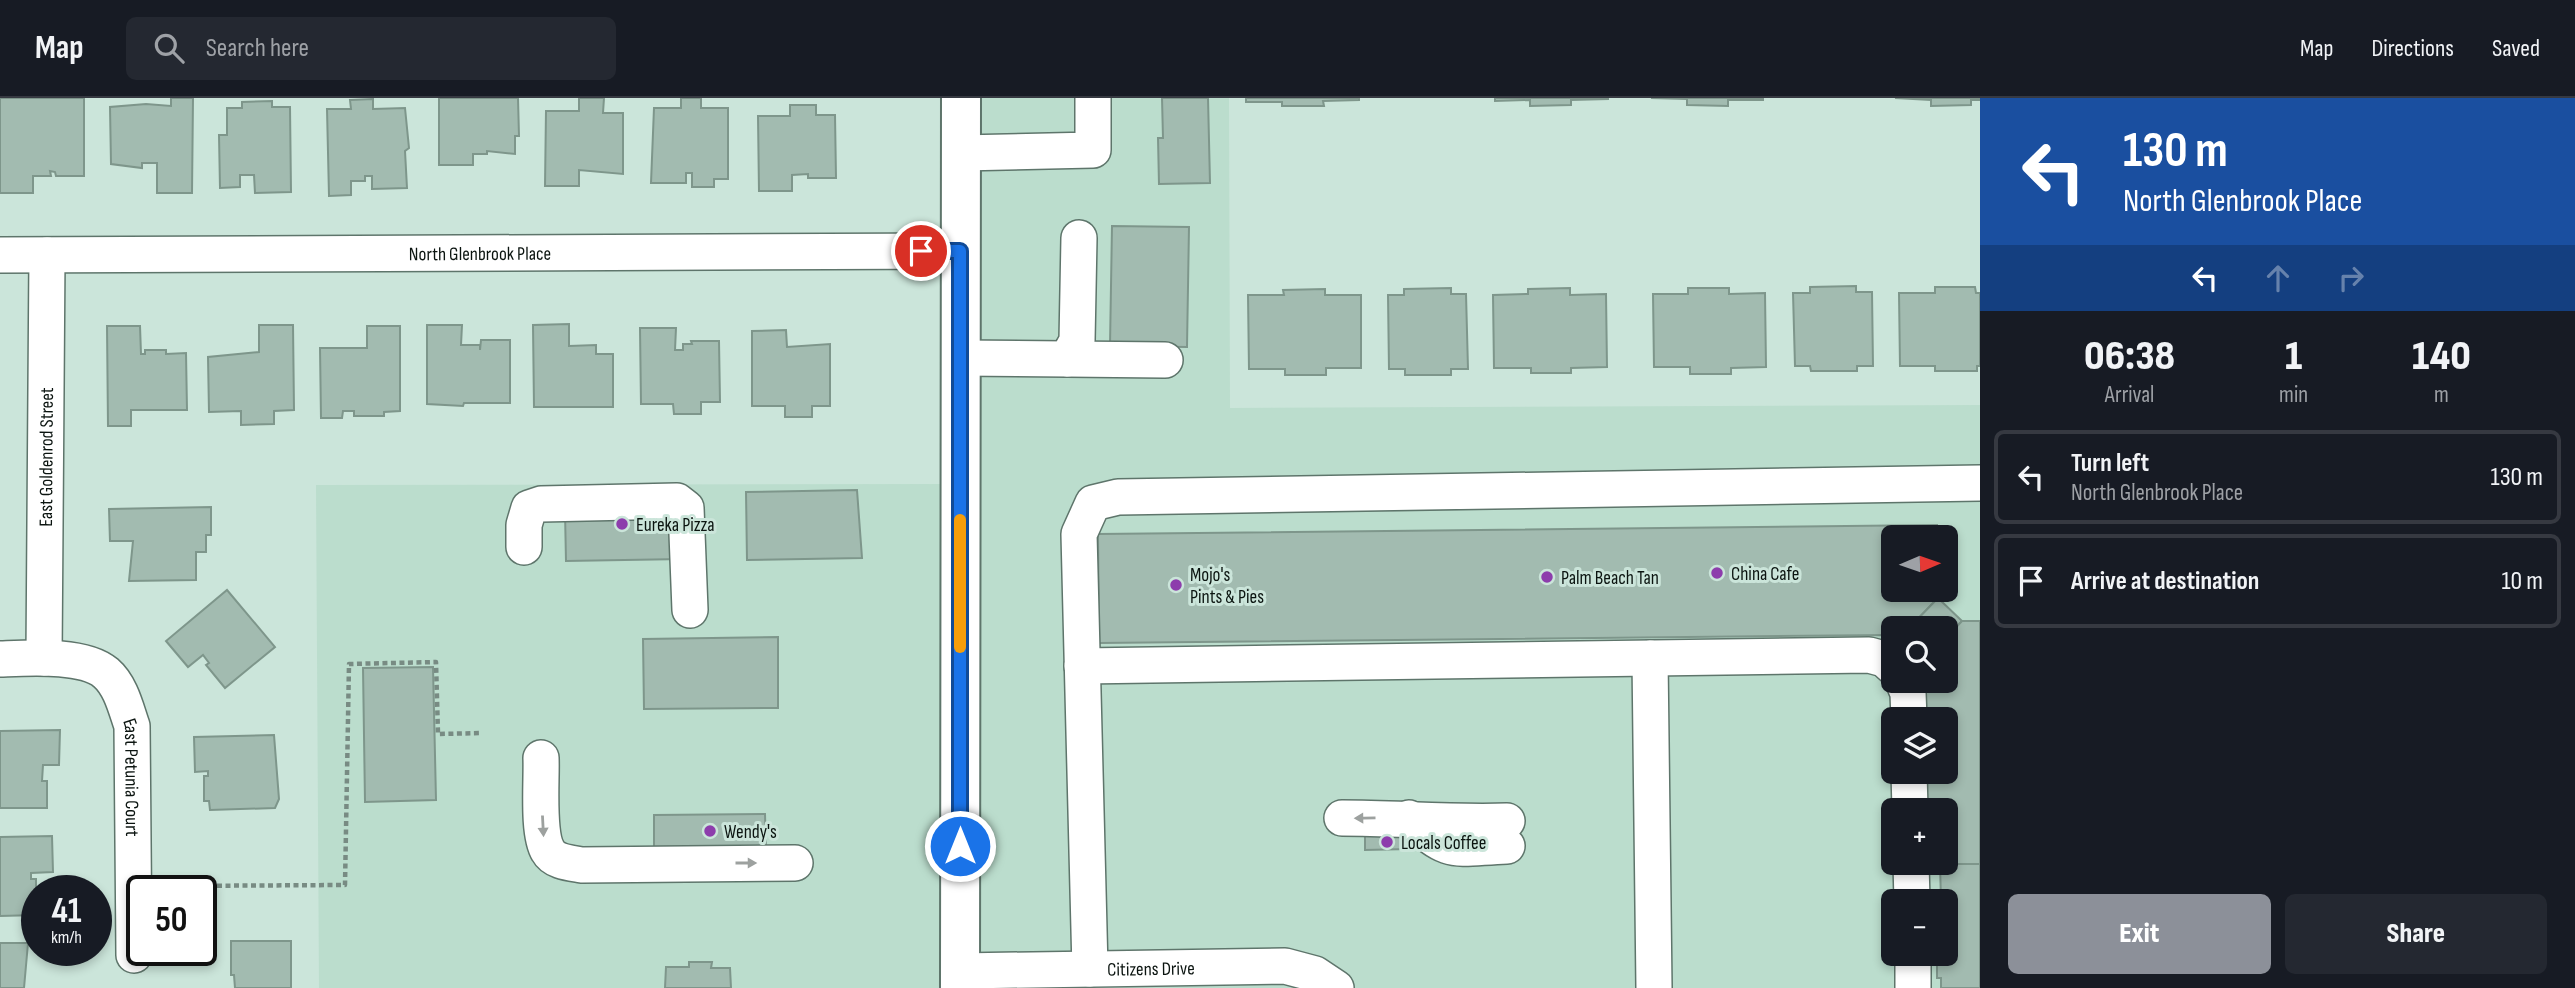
<!DOCTYPE html>
<html lang="en">
<head>
<meta charset="utf-8">
<style>
	:root { --surface:#171b24; --page:#242831; --text:#f1f3f6; --muted:#9ea1a6; --line:#363941; --accent:#8c9099 }
	body { margin:0; font-family:"Sofia Sans Condensed",sans-serif; background:var(--page); color:var(--text); height:100vh; display:flex; flex-direction:column; font-size:26px; white-space:nowrap }
	* { box-sizing:border-box; margin:0 }
	p { font-size:23px; color:var(--muted) }
	.icon { flex:none; width:38px; height:38px; fill:none; stroke:currentColor; stroke-width:2; stroke-linecap:round; stroke-linejoin:round }
	.map { position:relative; flex:1; overflow:hidden }
	.sheet { display:flex; flex-direction:column; background:var(--surface); width:595px }
	.sheet>* { flex:none }
	.top-card { background:#1a4fa0; color:#fff; overflow:hidden }
	.needle { width:46px; rotate:88deg }
	.fabs { position:absolute; left:1881px; top:427px; display:grid; gap:14px }
	.fabs a { display:grid; place-items:center; width:77px; height:77px; border-radius:10px; background:var(--surface); box-shadow:0 4px 10px #0003; font-size:35px }
	.speed { position:absolute; left:21px; top:777px; display:flex; gap:14px; font-size:35px; font-weight:700; text-align:center }
	.speed>* { display:grid; place-content:center; width:91px; height:91px; border-radius:50%; background:var(--surface); box-shadow:0 4px 10px #0003; line-height:1 }
	.speed small { font-size:18px; font-weight:400 }
	.speed .limit { border:4px solid #111; border-radius:10px; background:#fff; color:#111 }
	.pin { position:absolute; display:grid; place-items:center; width:60px; height:60px; color:#fff; margin:-30px; border:4px solid #fff; border-radius:50%; box-shadow:0 2px 7px #0007 }
	.me { position:absolute; width:77px; margin:-38px; rotate:0deg; stroke-linejoin:round; filter:drop-shadow(0 0 5px #0008) }
	.turn { display:flex; align-items:center; gap:24px; height:147px; padding:0 28px; font-size:32px }
	.turn .icon { width:91px; height:91px; stroke-width:2.5 }
	.turn b { display:block; font-size:49px; line-height:60px }
	.lanes { display:flex; align-items:center; height:66px; padding:0 28px; background:#0003; justify-content:center; gap:35px; direction:ltr }
	.lanes .off { opacity:.35 }
	.eta { display:flex; justify-content:space-evenly; align-items:center; height:119px; text-align:center }
	.eta b { font-size:42px; font-weight:800; line-height:49px }
	.primary-button { display:flex; gap:14px; margin-top:auto; padding:14px 28px }
	.primary-button a { flex:1; height:80px; border-radius:10px; background:var(--accent); color:#fff; font-size:28px; font-weight:800; line-height:80px; text-align:center }
	.primary-button a+a { background:var(--page); color:var(--text) }
	ul { padding:0; list-style:none }
	li { display:flex; align-items:center; gap:21px; height:94px; margin:0 14px 10px; padding:0 14px; border:4px solid var(--line); border-radius:10px }
	li div { flex:1 }
	li b { display:block; font-size:26px }
	li em { font-style:normal }
	header { display:flex; align-items:center; gap:42px; box-sizing:border-box; height:98px; padding:0 35px; background:var(--surface); border-bottom:2px solid var(--line) }
	header strong { font-size:33px }
	nav { display:flex; gap:38px; margin-inline-start:auto; font-size:24px }
	.search { width:490px; height:63px; background:var(--page); display:flex; align-items:center; gap:18px; box-sizing:border-box; padding:0 24px; border-radius:10px; color:var(--muted); font-size:26px }
	main { display:flex; flex:1; min-height:0 }
	.map>svg:first-child { display:block }
	.built { fill:#bbddcd; fill-rule:evenodd }
	.building { fill:#a2bbb0; stroke:#7e968b; stroke-width:2 }
	.lines { fill:none; stroke-linecap:round; stroke-linejoin:round }
	.minor-casing { stroke:#5e756b; stroke-width:38 }
	.major-casing { stroke:#5e756b; stroke-width:42 }
	.path { stroke:#788b83; stroke-width:4.5; stroke-dasharray:5 3.5; stroke-linecap:butt }
	.minor { stroke:#fff; stroke-width:35 }
	.major { stroke:#fff; stroke-width:38 }
	.oneway { fill:#9da19f }
	.route-casing { stroke:#114b97; stroke-width:18 }
	.route { stroke:#1a73e8; stroke-width:12 }
	.slow { stroke:#f59e0b; stroke-width:12 }
	.poi-dot { fill:#8d3dac; stroke:#cbe5da; stroke-width:2.5 }
	.labels { text-anchor:middle; stroke-width:6; stroke-linejoin:round; paint-order:stroke }
	.street-label { font-size:19px; fill:#0b1410; stroke:#cbe5da }
	.poi-label { font-size:19px; fill:#0b1410; stroke:#cbe5da; text-anchor:start }
</style>
</head>
<body>
<header>
<strong>Map</strong>
<div class="search"><svg class="icon" aria-label="search" viewBox="0 0 24 24"><circle cx="10" cy="10" r="6"/><path d="M15 15l6 6"/></svg>Search here</div>
<nav><a>Map</a><a>Directions</a><a>Saved</a></nav>
</header>
<main>
<div class="map">
<svg width="1980" height="890" viewBox="0 0 1980 890">
	<rect width="100%" height="100%" fill="#cbe5da"/>
	<path class="built" d="M961,0h268l1,310 750,-3v583h-1661l-3,-503 644,-1zM1894,439h52v53h-52zM1894,530h52v53h-52zM1894,621h52v53h-52zM1894,712h52v53h-52zM1894,803h52v53h-52z"/>
	<g class="building">
		<path d="M0,0h84v78h-28l-1,-4 -5,-1 1,5h-18v17h-33z"/>
		<path d="M171,0h22l-1,95h-35v-30h-15v5l-31,-4 -1,-57 36,-3 25,2z"/>
		<path d="M439,0h79l1,38h-4v18l-28,-3v3h-14v11h-34z"/>
		<path d="M579,0h25l-1,15h20v61l-44,-4v16h-34l1,-75h33z"/>
		<path d="M681,0h20v10h27v71h-14v8h-22v-14h-6v10h-35l3,-75h27z"/>
		<path d="M1162,0h46l2,85 -51,1 -1,-46h5z"/>
		<path d="M1246,0h113v2l-36,1 1,5h-42v-4h-36z"/>
		<path d="M1495,0h113v1l-37,1v5l-41,1v-6l-35,1z"/>
		<path d="M1651,0h112v2h-35v6l-41,-1v-6z"/>
		<path d="M1895,0h85v2h-9v5l-40,1v-6z"/>
		<path d="M373,1v10l32,-1 4,40 -4,3 2,37 -35,1v-13h-7v5h-14v14l-22,1 -2,-87h24l-1,-9z"/>
		<path d="M272,3v6h18l1,85 -36,1 -1,-18h-14v12l-20,1 -1,-53h8v-27h15v-6z"/>
		<path d="M790,7h26v10h19l1,63h-28v-4l-16,1v16h-33l-1,-75h32z"/>
		<path d="M1112,128l77,1 -2,120 -77,-1z"/>
		<path d="M1856,188v6h16l1,74h-16v5h-46l-1,-5h-15l-2,-73h17v-6z"/>
		<path d="M1935,189h40l1,6h4v73h-3v5h-42v-5h-35l-1,-73h36z"/>
		<path d="M1451,190v6h15l2,75h-17v6h-46v-6h-16l-1,-74h16v-6z"/>
		<path d="M1570,190v7l36,-1 1,73 -36,1v5h-40v-5h-37l-1,-73 35,-1v-5z"/>
		<path d="M1688,190h41v6l36,-1 1,74 -35,1v6h-41v-7h-36l-1,-73h35z"/>
		<path d="M1325,191v6h36v73h-35v7h-41v-6h-36l-1,-74h36l-1,-5z"/>
		<path d="M569,226v22l27,-1v9h17v53h-79l-1,-82z"/>
		<path d="M259,227h34l1,85 -20,1v13l-33,1v-14l-32,1 -1,-55 51,-5z"/>
		<path d="M427,227h35l-1,20h19v5l1,-10h29v63h-46l-1,3 -36,-2z"/>
		<path d="M107,228h33l1,28h4v-4h21v4l20,-1 1,57h-56v16h-23z"/>
		<path d="M367,228h33v85l-16,1v4h-30v-5h-11l-1,7h-21l-1,-70h47z"/>
		<path d="M640,230h36l-1,22h8v-6h9l-1,-3h28l1,61h-19v12h-27l-1,-10h-32z"/>
		<path d="M786,232l1,17 43,-3v62h-18v11h-27v-11h-33v-75z"/>
		<path d="M857,392l5,68 -115,2 -1,-68z"/>
		<path d="M211,409v28h-5v17h-10v28l-67,1 4,-40h-23l-1,-32z"/>
		<path d="M679,412l4,49 -117,2 -1,-49z"/>
		<path d="M1937,427v12h-43v53h44v8l-29,30h-15v11l-5,-4 -790,8 -1,-109z"/>
		<path d="M227,492l48,57 -50,41 -19,-23 3,-2 -6,-8 -15,12 -22,-26z"/>
		<path d="M1938,500l24,23 -16,17v-10h-37z"/>
		<path d="M1962,523h18v243h-54l20,-1v-53h-21v-38h21v-53h-22v-38h22v-43z"/>
		<path d="M778,539v71l-134,1 -1,-70z"/>
		<path d="M433,569l3,133 -71,2 -2,-134z"/>
		<path d="M60,632l-1,35h-16l-1,16h5v27h-47v-77z"/>
		<path d="M274,637l5,64 -4,9 -65,2 -1,-9h-5v-25h4v-5l-13,1 -1,-35z"/>
		<path d="M765,716l1,34 -112,1v-34z"/>
		<path d="M1408,737l1,14 -44,1v-14z"/>
		<path d="M52,738l1,36 -22,1v6h5v9h4l-3,3v24l-37,1v-79z"/>
		<path d="M1940,766h40v124h-39v-10h-4v-24h9v-53h-5z"/>
		<path d="M231,843h60v47h-56l-1,-13h-3z"/>
		<path d="M0,845h28l-4,45h-24z"/>
		<path d="M689,864h23l-1,6h19l1,20h-66l1,-21h23z"/>
	</g>
	<g class="lines">
		<g class="minor-casing">
			<g id="minor">
				<path d="M961,55l132,-3v-52"/>
				<path id="s1" d="M0,157l960,-4"/>
				<path d="M960,260l107,1 10,-18 2,-103"/>
				<path d="M1067,261l98,1"/>
				<path d="M524,449v-22l5,-17 12,-4 136,-3 9,7 4,102"/>
				<path id="s2" d="M44,560l3,-403"/>
				<path d="M1650,560l4,330"/>
				<path id="s3" d="M0,561c28,-1 84,-5 106,14 15,13 20,36 26,53l2,229"/>
				<path d="M1082,568l787,-11 15,4 10,9"/>
				<path d="M1903,583l5,12 1,26"/>
				<path d="M541,660c1,22 -4,75 7,93 6,11 22,12 34,14l213,-2"/>
				<path d="M1909,674l1,38"/>
				<path d="M1342,720c55,0 109,5 165,3"/>
				<path d="M1409,720c41,39 45,30 98,28"/>
				<path d="M1911,765l1,38"/>
				<path d="M1913,856v34"/>
				<path d="M1090,871l-11,-435 14,-31 25,-6 862,-14"/>
				<path id="s4" d="M960,873l325,-5 30,8 21,14"/>
			</g>
		</g>
		<g class="major-casing">
			<path id="major" d="M960,890l1,-890"/>
		</g>
		<path class="path" d="M166,788l179,-1 4,-221 87,-2 2,72 44,-1"/>
		<use href="#minor" class="minor"/>
		<use href="#major" class="major"/>
	</g>
	<defs><path id="oneway-solid" d="M-6-.8H1V-3.2L6.5 0L1 3.2V.8H-6Z" transform="scale(1.75)"/></defs>
	<g class="oneway">
		<use href="#oneway-solid" transform="translate(1365 720) rotate(179)"/>
		<use href="#oneway-solid" transform="translate(543 728) rotate(87)"/>
		<use href="#oneway-solid" transform="translate(746 765)"/>
	</g>
	<g class="lines">
		<g class="route-casing">
			<path id="route" d="M921,153h39v595"/>
		</g>
		<use href="#route" class="route"/>
		<path class="slow" d="M960,422v127"/>
	</g>
	<g class="poi-dot">
		<circle cx="622" cy="426" r="7"/>
		<circle cx="1717" cy="475" r="7"/>
		<circle cx="1547" cy="479" r="7"/>
		<circle cx="1176" cy="487" r="7"/>
		<circle cx="710" cy="733" r="7"/>
		<circle cx="1387" cy="744" r="7"/>
	</g>
	<g class="labels">
		<g class="street-label">
			<text dy="7" stroke="none"><textPath href="#s1" startOffset="480">North Glenbrook Place</textPath></text>
			<text dy="7" stroke="none"><textPath href="#s2" startOffset="201">East Goldenrod Street</textPath></text>
			<text dy="7" stroke="none"><textPath href="#s3" startOffset="220">East Petunia Court</textPath></text>
			<text dy="7" stroke="none"><textPath href="#s4" startOffset="191">Citizens Drive</textPath></text>
		</g>
		<g class="poi-label">
			<text x="636" y="433">Eureka Pizza</text>
			<text x="1731" y="482">China Cafe</text>
			<text x="1190" y="483">Mojo's<tspan x="1190" dy="22">Pints &amp; Pies</tspan></text>
			<text x="1561" y="486">Palm Beach Tan</text>
			<text x="724" y="740">Wendy's</text>
			<text x="1401" y="751">Locals Coffee</text>
		</g>
	</g>
</svg>
<div class="fabs">
<a><svg class="needle" viewBox="-14 -14 28 28"><path d="M0-13l5 13h-10z" fill="#e53935"/><path d="M0 13l5-13h-10z" fill="#9ea1a6"/></svg></a>
<a><svg class="icon" aria-label="search" viewBox="0 0 24 24"><circle cx="10" cy="10" r="6"/><path d="M15 15l6 6"/></svg></a>
<a><svg class="icon" aria-label="layers" viewBox="0 0 24 24"><path d="M12 4l9 5-9 5-9-5zM3 14l9 5 9-5"/></svg></a>
<a>+</a>
<a>−</a>
</div>
<div class="speed"><div>41<small>km/h</small></div><div class="limit">50</div></div>
<div class="pin" style="left:921px;top:153px;background:#d93025"><svg class="icon" aria-label="arrive" viewBox="0 0 24 24"><path d="M6 21V4h12l-3 4 3 4H6"/></svg></div>
<svg class="me" style="left:960px;top:748px" viewBox="-20 -20 40 40"><circle r="17" fill="#1a73e8" stroke="#fff" stroke-width="3"/><path d="M0-11L8 9 0 5-8 9z" fill="#fff"/></svg>
</div>
<section class="sheet">
<div class="top-card">
<div class="turn"><svg class="icon" aria-label="left" viewBox="0 0 24 24"><path d="M17 20v-9H6M10 6l-5 5 5 5"/></svg><div><b>130 m</b>North Glenbrook Place</div></div>
<div class="lanes"><svg class="icon" aria-label="left" viewBox="0 0 24 24"><path d="M17 20v-9H6M10 6l-5 5 5 5"/></svg><svg class="icon off" aria-label="ahead" viewBox="0 0 24 24"><path d="M12 20V5M6 11l6-6 6 6"/></svg><svg class="icon off" aria-label="right" viewBox="0 0 24 24"><path d="M7 20v-9h11M14 6l5 5-5 5"/></svg></div>
</div>
<div class="eta">
<div><b>06:38</b><p>Arrival</p></div>
<div><b>1</b><p>min</p></div>
<div><b>140</b><p>m</p></div>
</div>
<ul>
<li><svg class="icon" aria-label="left" viewBox="0 0 24 24"><path d="M17 20v-9H6M10 6l-5 5 5 5"/></svg><div><b>Turn left</b><p>North Glenbrook Place</p></div><em>130 m</em></li>
<li><svg class="icon" aria-label="arrive" viewBox="0 0 24 24"><path d="M6 21V4h12l-3 4 3 4H6"/></svg><div><b>Arrive at destination</b></div><em>10 m</em></li>
</ul>
<div class="primary-button"><a>Exit</a><a>Share</a></div>
</section>
</main>
</body>
</html>
